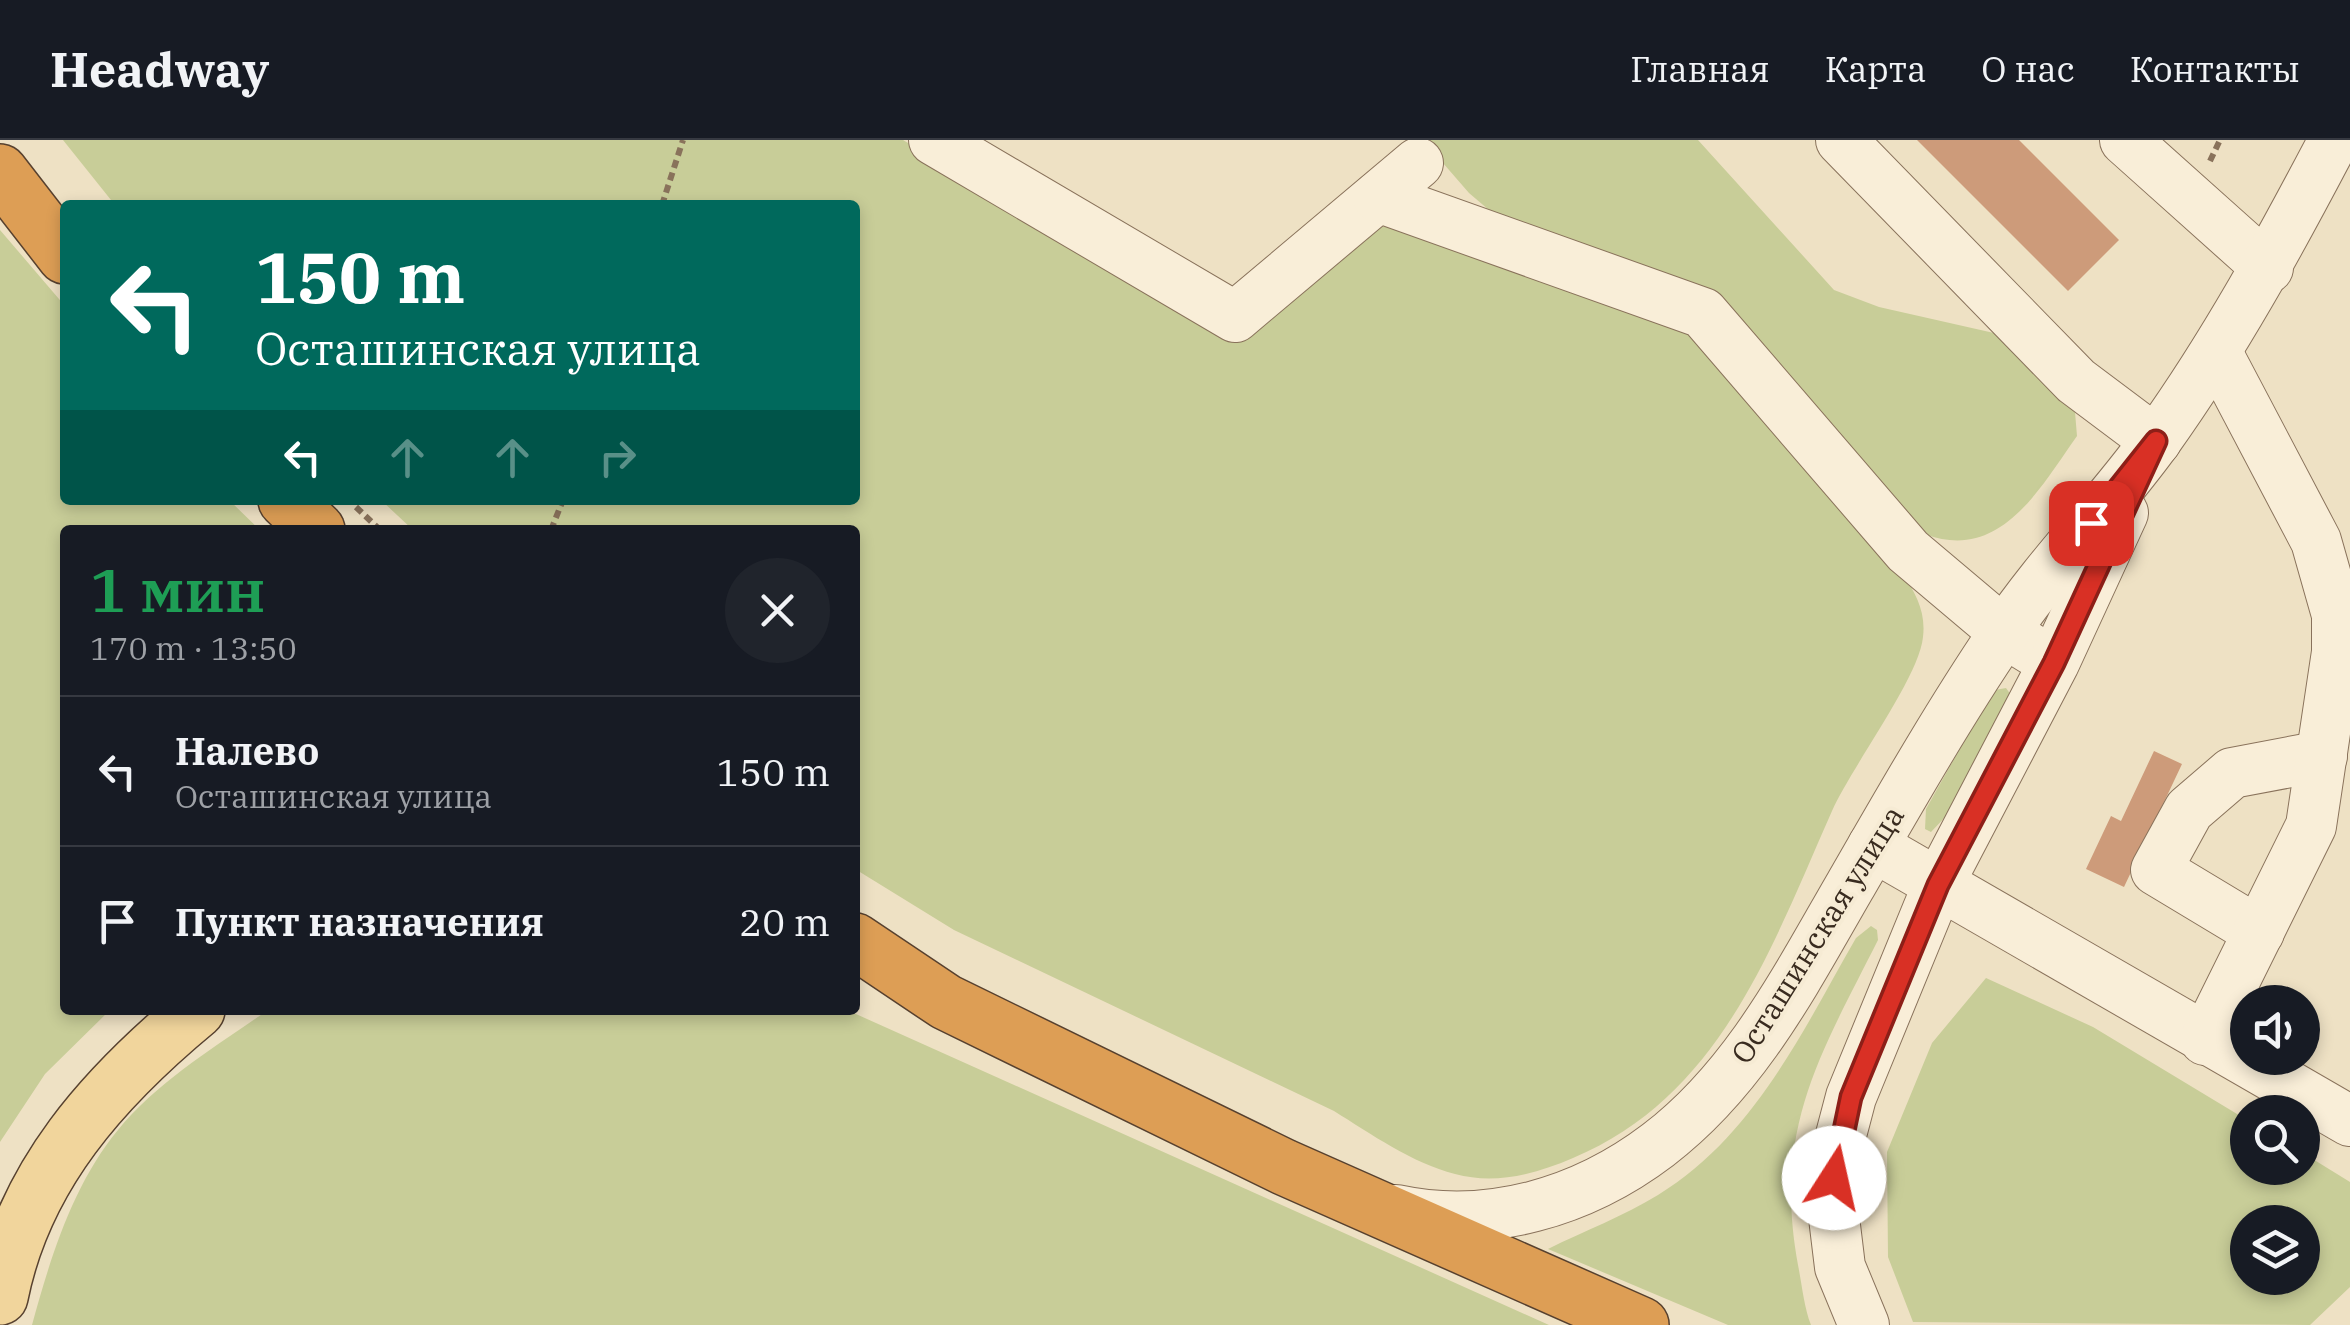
<!DOCTYPE html>
<html lang="ru">
<head>
<meta charset="utf-8">
<style>
	:root { --surface:#171b24; --page:#20242c; --text:#f1f3f6; --muted:#9ea1a6; --line:#363941 }
	body { margin:0; font-family:"IBM Plex Serif",serif; background:var(--page); color:var(--text); height:100vh; display:flex; flex-direction:column; font-size:38px; white-space:nowrap }
	* { box-sizing:border-box; margin:0 }
	p { font-size:32px; color:var(--muted) }
	.icon { flex:none; width:55px; height:55px; fill:none; stroke:currentColor; stroke-width:2; stroke-linecap:round; stroke-linejoin:round }
	.map { position:relative; flex:1; overflow:hidden }
	.details { position:absolute; left:60px; top:385px; width:800px; height:490px; display:flex; flex-direction:column; background:var(--surface); border-radius:10px; box-shadow:0 5px 15px #0003 }
	.details>* { flex:none }
	.guide { position:absolute; left:60px; top:60px; width:800px; height:305px; border-radius:10px; box-shadow:0 5px 15px #0003; background:#00695c; color:#fff; overflow:hidden }
	.fabs { position:absolute; left:2230px; top:845px; display:grid; gap:20px }
	.fabs a { display:grid; place-items:center; width:90px; height:90px; border-radius:50%; background:var(--surface); box-shadow:0 5px 15px #0003; font-size:50px }
	.pin { position:absolute; display:grid; place-items:center; width:85px; height:85px; color:#fff; margin:-42px; border-radius:20px; box-shadow:0 5px 15px #0006 }
	.me { position:absolute; width:110px; margin:-55px; rotate:10deg; stroke-linejoin:round; filter:drop-shadow(0 0 8px #0008) }
	.turn { display:flex; align-items:center; gap:35px; height:210px; padding:0 30px; font-size:45px }
	.turn .icon { width:130px; height:130px; stroke-width:2.5 }
	.turn b { display:block; font-size:70px; line-height:85px }
	.lanes { display:flex; align-items:center; height:95px; padding:0 30px; background:#0003; justify-content:center; gap:50px; direction:ltr }
	.lanes .off { opacity:.35 }
	.round { display:grid; place-items:center; flex:none; width:105px; height:105px; border-radius:52px; background:var(--page) }
	.overview { display:flex; align-items:center; justify-content:space-between; height:170px; padding:0 30px }
	h1 { font-size:60px; font-weight:600; line-height:75px; color:#1e9e55 }
	ul { padding:0; list-style:none }
	li { display:flex; align-items:center; gap:30px; height:150px; padding:0 30px; border-top:2px solid var(--line) }
	li div { flex:1 }
	li b { display:block; font-size:38px }
	li em { font-style:normal }
	header { display:flex; align-items:center; gap:60px; box-sizing:border-box; height:140px; padding:0 50px; background:var(--surface); border-bottom:2px solid var(--line) }
	header strong { font-size:48px }
	nav { display:flex; gap:55px; margin-inline-start:auto; font-size:35px }
	.map>svg:first-child { display:block }
	.green { fill:#c8cd98; fill-rule:evenodd }
	.building { fill:#cd9b7a }
	.lines { fill:none; stroke-linecap:round; stroke-linejoin:round }
	.minor-casing { stroke:#89725b; stroke-width:52 }
	.major-casing { stroke:#57412f; stroke-width:58 }
	.highway-casing { stroke:#57412f; stroke-width:58 }
	.path { stroke:#89725b; stroke-width:6; stroke-dasharray:8 5; stroke-linecap:butt }
	.minor { stroke:#f9eed8; stroke-width:50 }
	.major { stroke:#f1d59c; stroke-width:55 }
	.highway { stroke:#dd9e55; stroke-width:55 }
	.route-casing { stroke:#8d1f18; stroke-width:25 }
	.route { stroke:#d93025; stroke-width:18 }
	.labels { text-anchor:middle; stroke-width:8; stroke-linejoin:round; paint-order:stroke }
	.street-label { font-size:30px; fill:#392b1f; stroke:#f6ebd4 }
</style>
</head>
<body>
<header>
<strong>Headway</strong>
<nav><a>Главная</a><a>Карта</a><a>О нас</a><a>Контакты</a></nav>
</header>
<div class="map">
<svg width="2350" height="1185" viewBox="0 0 2350 1185">
	<rect width="100%" height="100%" fill="#eee1c4"/>
	<g class="green">
		<path d="M63,0h840l334,197 138,-110 21,-1 286,97 221,251c13,20 23,38 20,63 -4,41 -71,129 -91,174 -60,135 -111,285 -259,347 -37,16 -78,27 -118,16 -43,-11 -84,-40 -121,-63l-380,-181 -99,-61v-339h-442l-32,-30h474v-295h-740z"/>
		<path d="M1423,0h275l136,150 45,17 137,31 59,74 2,24c-37,52 -77,127 -152,98l-195,-222 -234,-96 -27,-23z"/>
		<path d="M0,90l65,76v194h164l31,30h-195v480h45l-65,64 -45,68z"/>
		<path d="M2006,548l5,7 -63,119 -17,18 -6,-3 1,-20 60,-107 9,-12z"/>
		<path d="M1871,786l6,4 1,10c-59,117 -105,189 -80,325 4,20 6,42 13,60h-83l-180,-76c36,-18 76,-33 110,-54 96,-59 144,-163 198,-257z"/>
		<path d="M1986,838l107,49 154,93 1,48h54l1,-15 47,29v105l-40,38 -397,-3 -25,-65 -1,-105 45,-109zM2302,1082v56h-54v-56z"/>
		<path d="M268,870h579l702,315h-1517c18,-66 41,-141 86,-195 40,-49 99,-84 150,-120z"/>
	</g>
	<g class="building">
		<path d="M1917,0h102l100,100 -51,51z"/>
		<path d="M2154,611l28,13 -58,123 -38,-18 25,-53 10,5z"/>
	</g>
	<g class="lines">
		<g class="minor-casing">
			<g id="minor">
				<path d="M934,0l301,177 183,-154"/>
				<path d="M1841,0l235,241 80,60"/>
				<path d="M2125,0l143,128"/>
				<path d="M1378,57l325,116 205,238 96,81 29,18"/>
				<path d="M1873,706l477,275"/>
				<path d="M2259,792l-103,-62 33,-60 43,-37 90,-17"/>
				<path d="M2205,900l106,-214 26,-174v-37l-21,-74 -100,-190"/>
				<path d="M1396,1070c93,20 187,-8 262,-65 88,-67 138,-166 192,-259 49,-85 98,-171 153,-252 46,-69 106,-128 154,-195 68,-95 123,-196 177,-299"/>
				<path d="M1864,1185l-24,-58 -8,-66 4,-47 15,-57 87,-212 116,-222 69,-150"/>
			</g>
		</g>
		<g class="major-casing">
			<path id="major" d="M0,1157c24,-122 104,-210 197,-287"/>
		</g>
		<g class="highway-casing">
			<g id="highway">
				<path d="M0,32l65,84"/>
				<path d="M286,360l31,30"/>
				<path d="M855,801l91,61 338,165 357,158"/>
			</g>
		</g>
		<g class="path">
			<path d="M2210,21l10,-21"/>
			<path d="M662,65l21,-65"/>
			<path d="M356,367l24,23"/>
			<path d="M551,390l12,-30"/>
		</g>
		<use href="#minor" class="minor"/>
		<use href="#major" class="major"/>
		<use href="#highway" class="highway"/>
	</g>
	<g class="lines">
		<g class="route-casing">
			<path id="route" d="M1834,1038l17,-81 87,-212 116,-222 102,-222 -65,82"/>
		</g>
		<use href="#route" class="route"/>
	</g>
	<g class="labels">
		<g class="street-label">
			<text transform="translate(1818 795) rotate(-58)" y="10">Осташинская улица</text>
		</g>
	</g>
</svg>
<div class="fabs">
<a><svg class="icon" aria-label="sound" viewBox="0 0 24 24"><path d="M4 9h4l5-4v14l-5-4H4zM17 9q2 3 0 6"/></svg></a>
<a><svg class="icon" aria-label="search" viewBox="0 0 24 24"><circle cx="10" cy="10" r="6"/><path d="M15 15l6 6"/></svg></a>
<a><svg class="icon" aria-label="layers" viewBox="0 0 24 24"><path d="M12 4l9 5-9 5-9-5zM3 14l9 5 9-5"/></svg></a>
</div>
<div class="pin" style="left:2091px;top:383px;background:#d93025"><svg class="icon" aria-label="arrive" viewBox="0 0 24 24"><path d="M6 21V4h12l-3 4 3 4H6"/></svg></div>
<svg class="me" style="left:1834px;top:1038px" viewBox="-20 -20 40 40"><circle r="19" fill="#fff"/><path d="M0-13L10 11 0 6-10 11z" fill="#d93025"/></svg>
<div class="guide">
<div class="turn"><svg class="icon" aria-label="left" viewBox="0 0 24 24"><path d="M17 20v-9H6M10 6l-5 5 5 5"/></svg><div><b>150 m</b>Осташинская улица</div></div>
<div class="lanes"><svg class="icon" aria-label="left" viewBox="0 0 24 24"><path d="M17 20v-9H6M10 6l-5 5 5 5"/></svg><svg class="icon off" aria-label="ahead" viewBox="0 0 24 24"><path d="M12 20V5M6 11l6-6 6 6"/></svg><svg class="icon off" aria-label="ahead" viewBox="0 0 24 24"><path d="M12 20V5M6 11l6-6 6 6"/></svg><svg class="icon off" aria-label="right" viewBox="0 0 24 24"><path d="M7 20v-9h11M14 6l5 5-5 5"/></svg></div>
</div>
<section class="details">
<div class="overview"><div><h1>1 мин</h1><p>170 m · 13:50</p></div><a class="round"><svg class="icon" aria-label="close" viewBox="0 0 24 24"><path d="M6 6l12 12M18 6L6 18"/></svg></a></div>
<ul>
<li><svg class="icon" aria-label="left" viewBox="0 0 24 24"><path d="M17 20v-9H6M10 6l-5 5 5 5"/></svg><div><b>Налево</b><p>Осташинская улица</p></div><em>150 m</em></li>
<li><svg class="icon" aria-label="arrive" viewBox="0 0 24 24"><path d="M6 21V4h12l-3 4 3 4H6"/></svg><div><b>Пункт назначения</b></div><em>20 m</em></li>
</ul>
</section>
</div>
</body>
</html>
